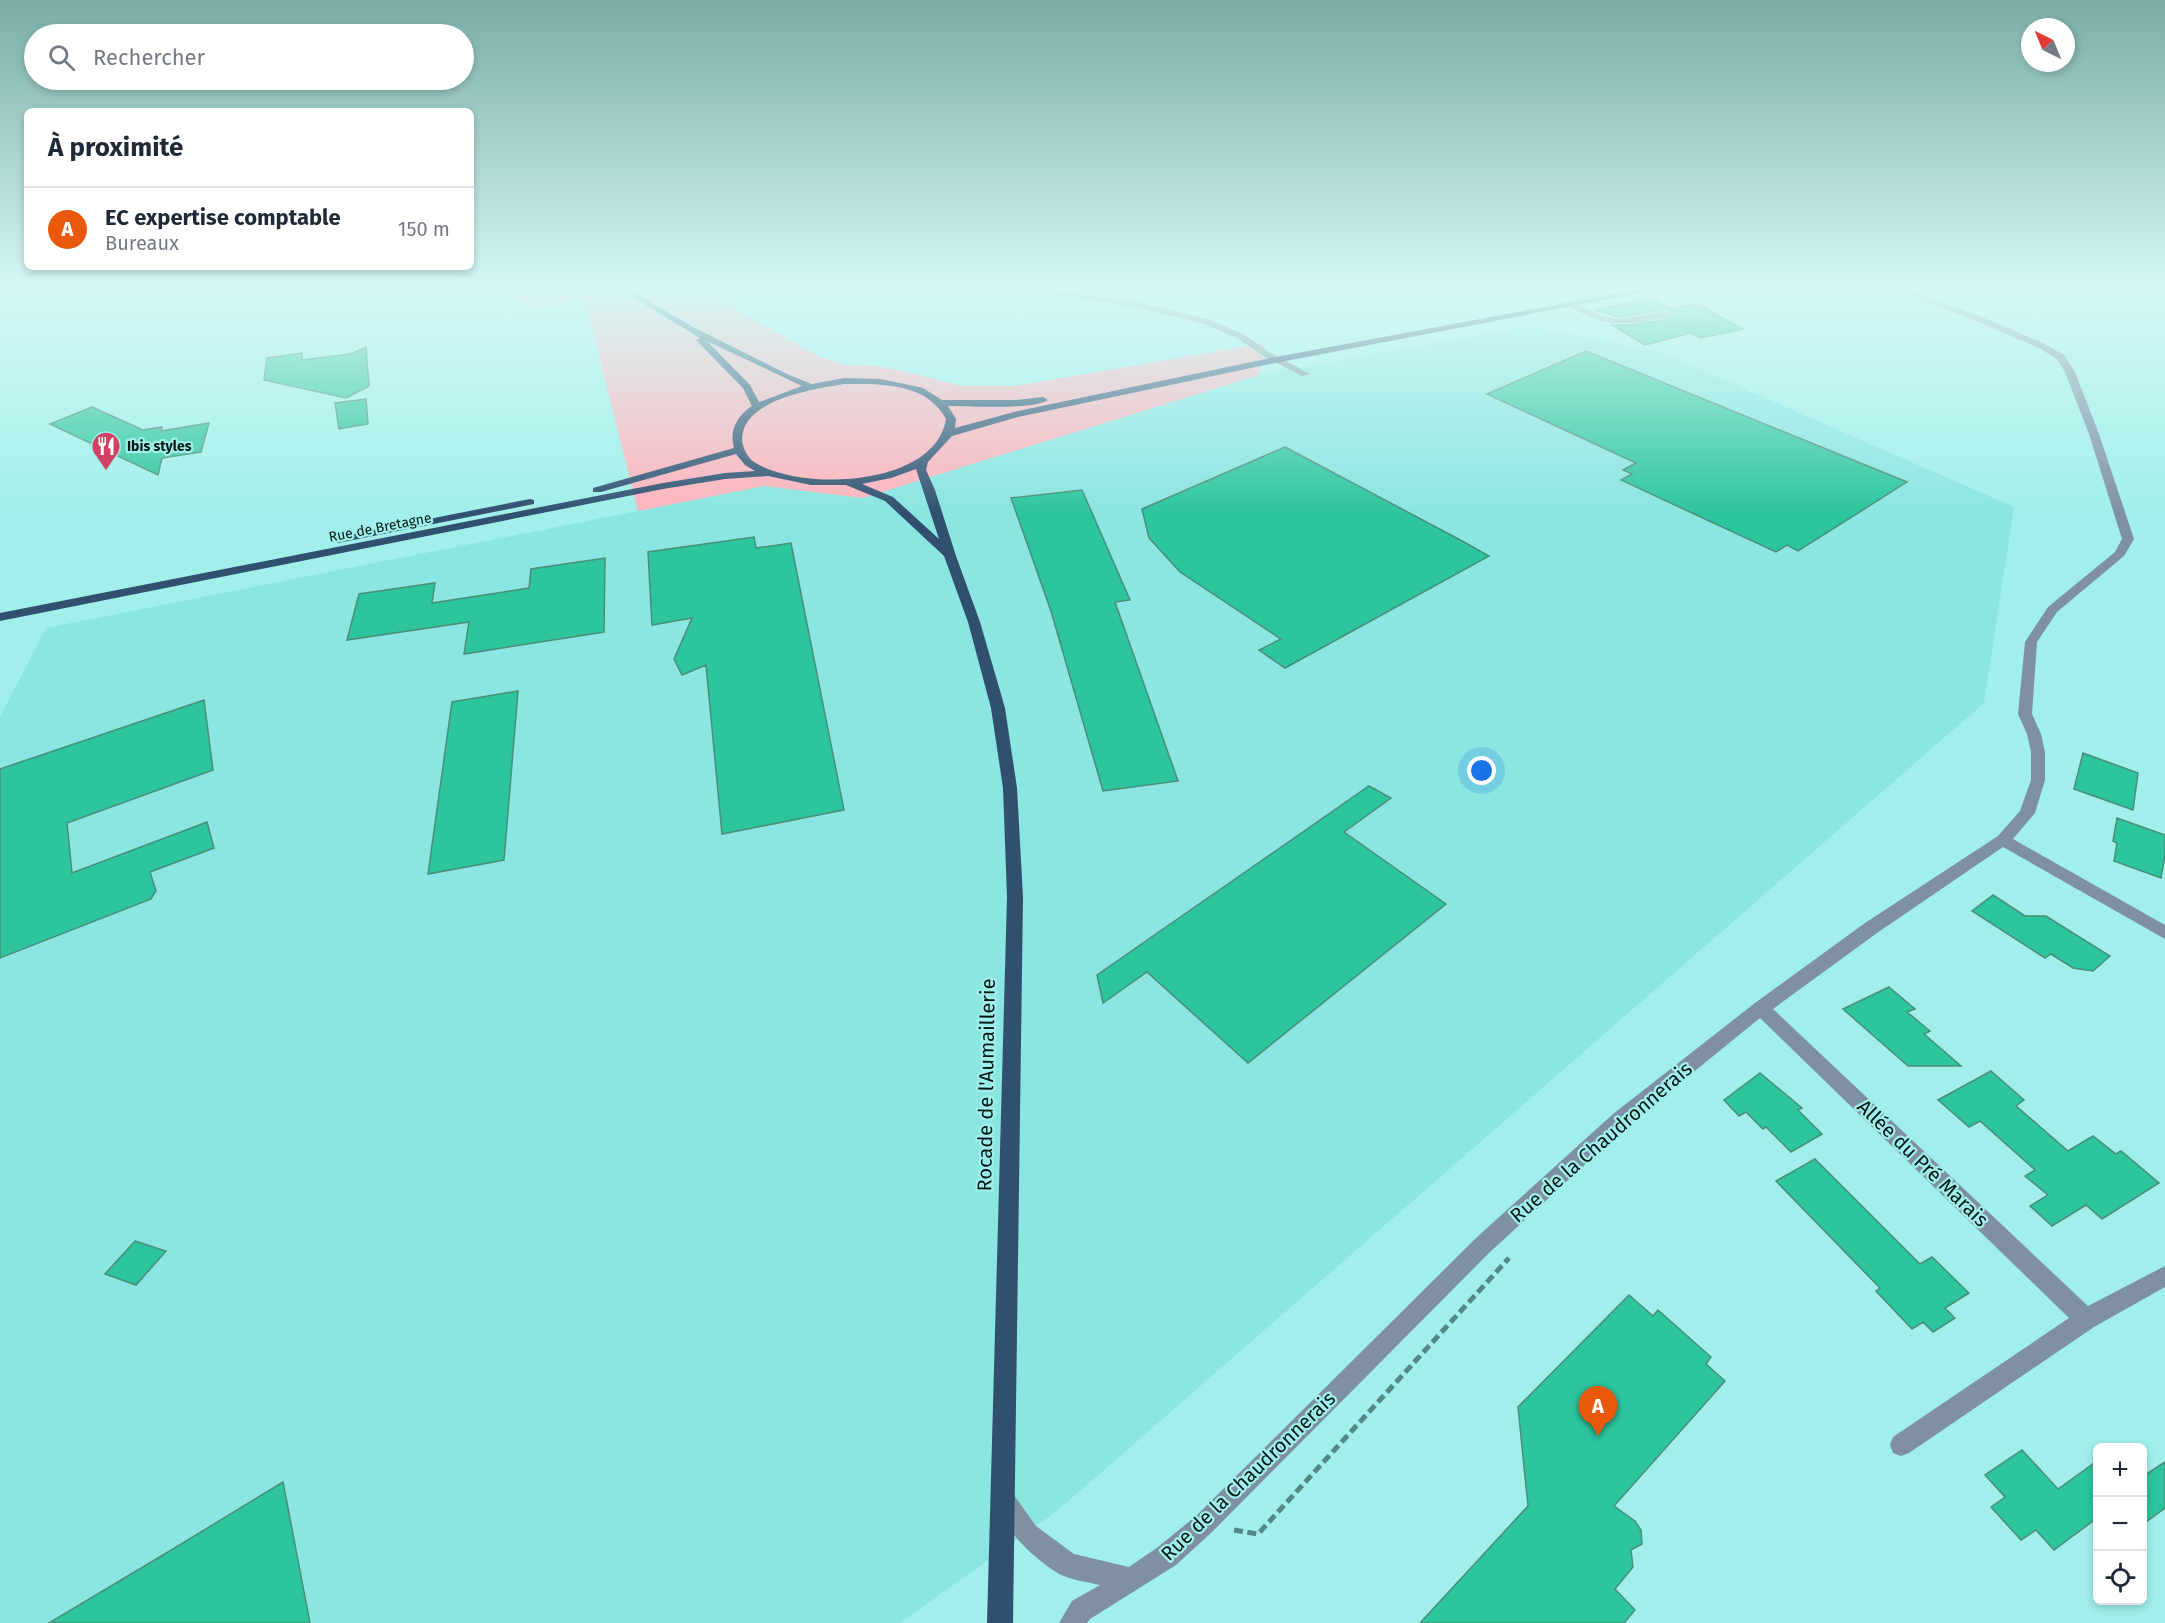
<!DOCTYPE html>
<html lang="fr">
<meta charset="utf-8">
<style>
:root{--surface:#fff;--page:#f2f2f3;--text:#1f2937;--muted:#747a83;--line:#e0e1e3;--accent:#ea580c}
body{margin:0;font-family:"Fira Sans",sans-serif;background:var(--page);color:var(--text)}
.controls{position:absolute;right:18px;bottom:18px;display:grid;overflow:hidden;border-radius:9px;box-shadow:0 3px 9px #0003}
.controls button{width:54px;height:54px;display:grid;place-items:center;padding:0;border:0;border-bottom:2px solid var(--line);background:var(--surface);color:var(--text);font:30px sans-serif}
.compass{position:absolute;left:2021px;top:18px;width:54px;height:54px;border-radius:50%;background:var(--surface);box-shadow:0 3px 9px #0003;rotate:317deg}
.you{position:absolute;left:1482px;top:771px;width:21px;height:21px;margin:-15px;border:4px solid #fff;border-radius:50%;background:#1a73e8;box-shadow:0 0 0 9px #1a73e833}
.badge{display:grid;place-items:center;width:39px;height:39px;border-radius:50%;background:var(--accent);color:#fff;font-size:20px;font-weight:700}
.pin{position:absolute;translate:-50% -50px;filter:drop-shadow(0 2px 3px #0008)}
.pin::after{content:'';position:absolute;top:32px;width:21px;height:18px;background:inherit;clip-path:polygon(0 0,100% 0,50% 100%)}
.list{margin:0;padding:0;list-style:none}
h2{display:flex;justify-content:space-between;align-items:center;height:78px;margin:0;padding:0 24px;font-size:26px}
h2 small{font-size:20px;font-weight:400;color:var(--muted)}
.list li{display:grid;grid-template-columns:39px 1fr auto;gap:18px;align-items:center;box-sizing:border-box;height:84px;padding:0 24px;border-top:2px solid var(--line)}
.list b{display:block;font-size:22px;white-space:nowrap}
.list p{margin:0;font-size:20px;white-space:nowrap;color:var(--muted)}
.list em{font-size:20px;font-style:normal;color:var(--muted)}
.icon{flex:none;width:33px;height:33px;fill:none;stroke:currentColor;stroke-width:2;stroke-linecap:round;stroke-linejoin:round}
.map{position:relative;flex:none;width:2165px;height:1623px;overflow:hidden}
.search{position:absolute;background:var(--surface);box-shadow:0 3px 9px #0003;left:24px;top:24px;width:450px;height:66px;display:flex;align-items:center;gap:15px;box-sizing:border-box;padding:0 21px;border-radius:33px;color:var(--muted);font-size:22px}
.panel{position:absolute;background:var(--surface);box-shadow:0 3px 9px #0003;left:24px;top:108px;width:450px;height:162px;border-radius:9px}
.map>svg:first-child{display:block}
</style>
<div class="map">
<svg width="2165" height="1623" viewBox="0 0 2165 1623">
<rect width="100%" height="100%" fill="#a1efea"/>
<!-- built -->
<path fill="#8be5e0" d="M1528,326L1658,351L2014,507L1984,703L1057,1511L900,1623H0V717L46,628L764,486L863,498L1258,375Z"/>
<!-- green -->
<path fill="#ffb3bc" d="M550,287H698L820,357L845,365L875,366L908,372L961,386H1016L1265,343L1259,375L863,498L764,486L638,511L585,300L535,307L510,298Z"/>
<!-- building -->
<path fill="#2cc59e" stroke="#4a8e78" stroke-width="1.5" d="M1653,299L1671,309L1693,304L1702,307L1743,329L1701,338L1691,333L1645,345L1612,325H1628L1660,321L1674,316V312L1669,309L1619,317L1594,310Z
M366,347L369,386L346,398L264,380L267,358L302,353V360L350,354Z
M1586,351L1723,407L1907,482L1798,551L1787,545L1776,552L1621,480L1632,474L1623,470L1636,463L1487,394Z
M366,399L368,424L339,429L335,403Z
M92,407L143,430L162,427L161,431L209,423L201,452L162,458L158,475L50,424Z
M1285,447L1464,542L1489,556L1285,668L1259,650L1281,639L1180,572L1149,538L1142,509Z
M1082,490L1130,600L1115,602L1178,781L1103,791L1051,611L1011,498Z
M754,537L756,548L791,543L844,810L722,834L706,665L682,675L674,659L692,618L652,625L648,552Z
M605,558L604,632L464,654L469,622L347,640L359,594L435,583L432,603L529,588L531,569Z
M518,691L504,860L428,874L452,702Z
M204,700L213,770L67,823L72,873L207,822L214,848L150,872L156,891L151,899L0,958V769Z
M2083,753L2138,773L2133,810L2074,789Z
M1369,786L1391,798L1344,832L1446,904L1248,1063L1147,972L1103,1003L1097,975Z
M2117,818L2165,835V855L2161,878L2114,861L2117,843L2113,841Z
M1993,895L2025,916H2046L2110,956L2093,971L2073,968L2051,954L2045,958L1972,911Z
M1889,987L1915,1009L1907,1012L1930,1031L1924,1034L1961,1066H1908L1843,1009Z
M1991,1071L2024,1100L2016,1106L2068,1151L2093,1136L2116,1154L2121,1151L2159,1183L2102,1219L2086,1205L2052,1226L2030,1206L2048,1195L2025,1176L2035,1170L1980,1121L1969,1127L1938,1100Z
M1760,1073L1802,1108L1798,1110L1822,1134L1791,1152L1766,1127L1763,1129L1746,1112L1739,1116L1724,1100Z
M1815,1159L1920,1264L1932,1257L1969,1293L1945,1308L1955,1318L1933,1332L1923,1322L1912,1329L1876,1291L1880,1288L1776,1181Z
M135,1241L166,1251L136,1285L105,1274Z
M1629,1295L1653,1316L1658,1310L1711,1357L1706,1364L1725,1381L1614,1506L1635,1521L1641,1530L1642,1544L1631,1550L1633,1567L1615,1589L1635,1610L1624,1623H1420L1528,1506L1518,1407Z
M2022,1450L2058,1489L2097,1461V1518L2054,1550L2036,1530L2021,1540L1991,1507L2005,1497L1985,1475Z
M2165,1462V1508L2142,1525V1477Z
M283,1482L310,1623H49L168,1552Z"/>
<g fill="none" stroke-linecap="round" stroke-linejoin="round">
<!-- path -->
<path stroke="#548885" stroke-width="5" stroke-dasharray="9 4.5" stroke-linecap="butt" d="M1234,1530L1258,1534L1509,1258"/>
<!-- minor -->
<path fill="#7f90a3" fill-rule="evenodd" d="M992,287H1020L1130,300L1210,320L1243,334L1271,353L1310,374L1302,376L1265,357L1237,338L1204,324L1130,306Z
M1888,287H1901L1992,321L2045,344L2064,355L2075,372L2099,434L2134,539L2124,556L2057,612L2037,642L2032,714L2041,734L2045,752V780L2035,813L2013,839L2165,925V939L2003,847L1877,933L1773,1009L2088,1306L2165,1266V1287L2094,1327L1909,1453L1901,1456L1893,1453L1890,1445L1893,1437L2069,1318L1760,1018L1627,1126L1490,1252L1212,1532L1176,1565L1090,1619L1087,1623H1059L1072,1601L1100,1585C1087,1582 1071,1580 1059,1574C1031,1557 1004,1529 991,1499L995,1491L1003,1487L1011,1491L1036,1526L1074,1554L1129,1567L1158,1547L1196,1516L1476,1238L1613,1114L1755,1003L1865,923L1998,836L2020,811L2031,780V752L2027,734L2018,714L2025,642L2048,607L2115,552L2122,539L2089,434L2065,372L2057,359L2039,348L1986,325Z
M1571,301L1601,316L1619,319L1669,311L1673,314C1667,318 1658,319 1651,320C1616,327 1599,323 1568,306L1567,304Z"/>
<!-- major -->
<path fill="#315070" fill-rule="evenodd" d="M616,287H626L693,327L789,375L812,384L844,378L881,379L923,388L942,400H1016L1043,397L1048,400C1034,410 969,406 948,406L956,419L955,428L1018,411L1270,358L1652,287H1672L1270,364L1018,417L952,436L928,462L926,470L935,490L956,556L980,622L1005,708L1017,788L1023,897L1013,1623H987L1007,897L1003,788L991,708L968,622L944,556L885,501L846,485H811L768,476L725,479L663,489L0,621V613L663,483L725,473L755,471L745,465L736,454L601,492H593V488L734,448C729,430 737,416 752,406L743,388L698,342L696,340L700,338ZM707,341L802,386L759,402L750,385ZM844,384C881,384 926,382 946,419C935,487 801,492 754,462C747,457 742,447 742,438C744,399 814,389 844,384ZM916,469L939,539L893,497L862,484L891,478Z
M530,499L534,500V504L338,543L332,540L338,537Z"/>
</g>
<!-- sky -->
<linearGradient id="sky" x2="0" y2="1"><stop stop-color="#7aada6"/><stop offset="0.56" stop-color="#d5f8f6"/><stop offset="1" stop-color="#d5f8f6" stop-opacity="0"/></linearGradient>
<rect width="2165" height="514" fill="url(#sky)"/>
<!-- icons -->
<defs>
<g id="restaurant-pin" transform="scale(1.5)"><path d="M0 17L-7.5 6A9.5 9.5 0 1 1 7.5 6Z" fill="#d14163" stroke="#a1efea"/><path d="M-5-6h1v4h1v-4h1v4h1v-4h1v5L-1.5 .5V6h-2V.5L-5-1ZM5-6V6H3V1.5H1.5Q1.5-4 5-6Z" fill="#fff"/></g>
</defs>
<g fill-rule="evenodd">
<use href="#restaurant-pin" x="106" y="446"/>
</g>
<g text-anchor="middle" stroke-width="4.5" stroke-linejoin="round" paint-order="stroke">
<!-- far-poi labels -->
<g font-size="14" font-weight="bold" fill="#011817" stroke="#a1efea" text-anchor="start">
<text x="127" y="451">Ibis styles</text>
</g>
<!-- far-street labels -->
<g font-size="14" fill="#011817" stroke="#a1efea">
<text transform="translate(380 527) rotate(-11)" y="5">Rue de Bretagne</text>
</g>
<!-- near-street labels -->
<g font-size="20" fill="#011817" stroke="#a1efea">
<text transform="translate(986 1085) rotate(-89)" y="7">Rocade de l'Aumaillerie</text>
<text transform="translate(1601 1142) rotate(-41)" y="7">Rue de la Chaudronnerais</text>
<text transform="translate(1923 1163) rotate(44)" y="7">Allée du Pré Marais</text>
<text transform="translate(1248 1476) rotate(-44)" y="7">Rue de la Chaudronnerais</text>
</g>
</g>
</svg>
<div class="controls">
<button>+</button>
<button>−</button>
<button><svg class="icon" aria-label="locate" viewBox="0 0 24 24"><circle cx="12" cy="12" r="6"/><path d="M12 2v4M12 18v4M2 12h4M18 12h4"/></svg></button>
</div>
<svg class="compass" viewBox="-18 -18 36 36"><path d="M0-13l5 13h-10z" fill="#e53935"/><path d="M0 13l5-13h-10z" fill="#747a83"/></svg>
<div class="you"></div>
<div class="pin badge" style="left:1598px;top:1436px">A</div>
<div class="search"><svg class="icon" aria-label="search" viewBox="0 0 24 24"><circle cx="10" cy="10" r="6"/><path d="M15 15l6 6"/></svg>Rechercher</div>
<section class="panel">
<h2>À proximité<small></small></h2>
<ul class="list">
<li><span class="badge">A</span><div><b>EC expertise comptable</b><p>Bureaux</p></div><em>150 m</em></li>
</ul>
</section>
</div>
